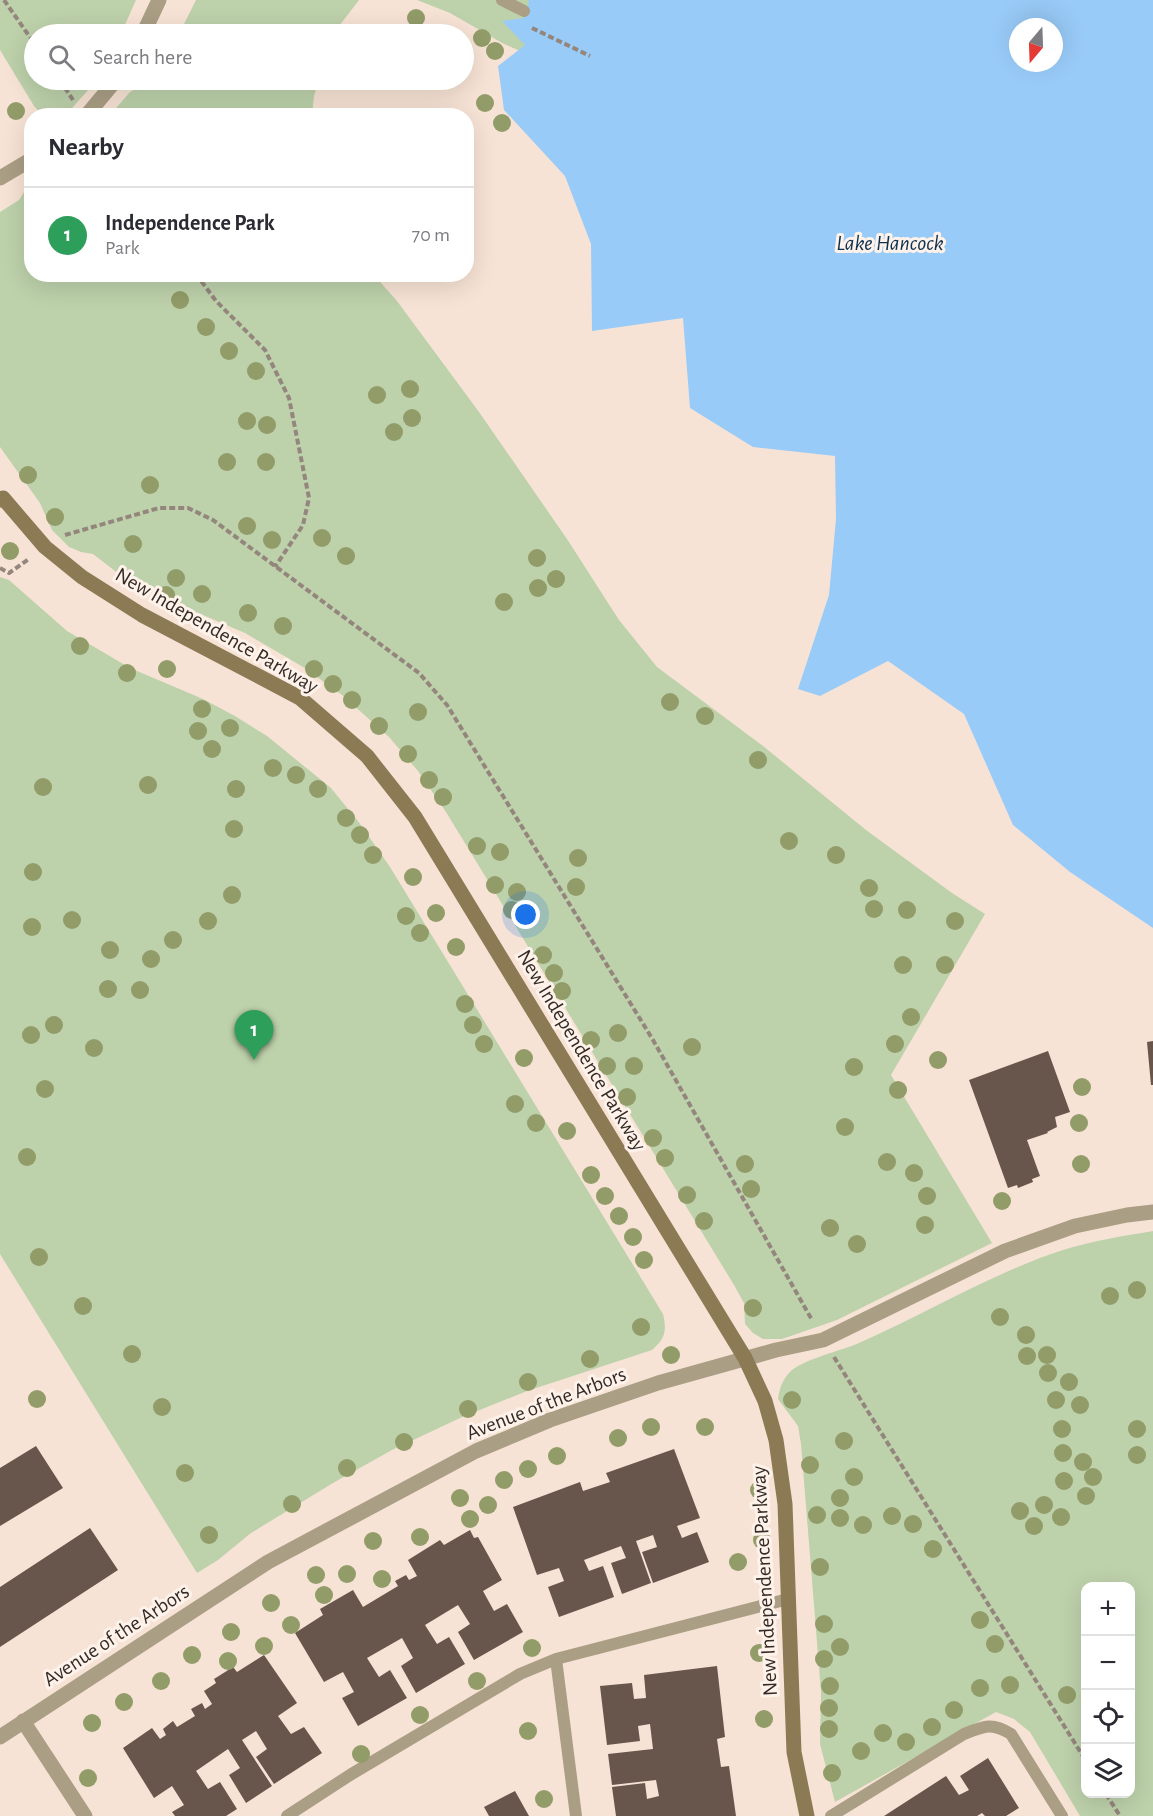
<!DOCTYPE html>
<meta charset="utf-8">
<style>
:root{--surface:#fff;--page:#f7f7f7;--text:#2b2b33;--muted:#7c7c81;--line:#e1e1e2;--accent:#7c3aed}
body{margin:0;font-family:"Alegreya Sans",sans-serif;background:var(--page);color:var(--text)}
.controls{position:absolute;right:18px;bottom:18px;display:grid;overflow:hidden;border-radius:12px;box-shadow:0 6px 24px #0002}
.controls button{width:54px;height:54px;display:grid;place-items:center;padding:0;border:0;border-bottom:2px solid var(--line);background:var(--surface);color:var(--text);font:30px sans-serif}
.compass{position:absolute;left:1009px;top:18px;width:54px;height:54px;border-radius:50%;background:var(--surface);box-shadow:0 6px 24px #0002;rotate:199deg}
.you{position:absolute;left:526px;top:915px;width:21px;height:21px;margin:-15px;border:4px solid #fff;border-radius:50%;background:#1a73e8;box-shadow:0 0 0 9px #1a73e833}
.badge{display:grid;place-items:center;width:39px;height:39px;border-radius:50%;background:var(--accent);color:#fff;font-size:20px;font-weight:700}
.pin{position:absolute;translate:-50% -50px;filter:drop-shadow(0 2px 3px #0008)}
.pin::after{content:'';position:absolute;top:32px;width:21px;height:18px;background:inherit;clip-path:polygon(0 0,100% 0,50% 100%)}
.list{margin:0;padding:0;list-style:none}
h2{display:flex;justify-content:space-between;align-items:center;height:78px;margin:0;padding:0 24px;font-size:26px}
h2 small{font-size:20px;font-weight:400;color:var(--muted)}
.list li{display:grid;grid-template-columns:39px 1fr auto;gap:18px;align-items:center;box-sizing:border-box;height:96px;padding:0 24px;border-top:2px solid var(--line)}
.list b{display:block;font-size:22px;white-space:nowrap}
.list p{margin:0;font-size:20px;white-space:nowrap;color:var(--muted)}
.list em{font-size:20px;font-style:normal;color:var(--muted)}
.icon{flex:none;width:33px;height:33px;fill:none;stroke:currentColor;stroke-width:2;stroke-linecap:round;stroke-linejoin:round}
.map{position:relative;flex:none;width:1153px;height:1816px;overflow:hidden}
.search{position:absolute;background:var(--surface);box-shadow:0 6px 24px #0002;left:24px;top:24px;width:450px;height:66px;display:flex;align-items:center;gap:15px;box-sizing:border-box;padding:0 21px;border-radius:33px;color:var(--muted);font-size:22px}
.panel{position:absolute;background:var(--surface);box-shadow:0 6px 24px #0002;left:24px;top:108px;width:450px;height:174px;border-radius:24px}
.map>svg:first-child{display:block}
</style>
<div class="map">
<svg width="1153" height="1816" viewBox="0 0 1153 1816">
<rect width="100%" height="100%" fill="#f7e3d5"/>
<!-- green -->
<path fill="#bdd1ab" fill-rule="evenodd" d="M0,0H136L121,34H34V80H97L65,116L42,115L34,106L0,50Z
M196,0H359L333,34H179Z
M417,0H572L539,59L504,44L450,13Z
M151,80H319L314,96L312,115H110L130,92Z
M31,181L32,274L374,275L397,301L479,412L567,539L619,620L657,667L763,746L866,830L952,893L985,914L891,1075L992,1243L837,1320L782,1339H763L753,1333L745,1324L744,1303L734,1285L446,812L418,771L389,737L342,695L303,667L245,633L149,592L124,578L93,554L81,552L69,547L52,530L40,503L0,447V212L19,200Z
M0,577L9,580L67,631L130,668L203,699L235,716L267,736L331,788L361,825L390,867L663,1314C667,1331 665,1339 652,1350L527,1391L460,1418L392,1450L333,1483L251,1533L218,1560L197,1573L0,1254Z
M1153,1231V1816H1080L1030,1732L1014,1719L996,1712L835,1802L820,1744L821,1692L801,1444L798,1426L778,1399C780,1387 782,1380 791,1371C804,1359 841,1351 859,1343C927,1313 992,1273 1063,1250C1092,1241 1123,1236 1153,1231ZM1086,1586H1130V1794H1086Z"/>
<!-- water -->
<path fill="#99cbf8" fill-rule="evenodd" d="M528,0H1153V928L1070,872L1013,825L964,714L888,661L820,696L798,689L829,595L836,519L835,456L753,447L690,408L683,318L592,331L591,244L565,176L504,110L498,66L525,45L502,21L524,18V11L529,3ZM1018,27H1054V63H1018Z"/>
<!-- building -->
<path fill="#68554c" d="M1153,1041V1085H1151L1147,1042Z
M1048,1051L1070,1112L1055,1117L1057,1127L1047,1132L1048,1133L1027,1140L1040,1176L1032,1179L1033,1182L1018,1188L1017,1185L1008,1188L969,1080Z
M36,1446L63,1488L0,1526V1468Z
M674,1449L700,1518L677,1526L682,1538L697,1532L709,1562L653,1583L642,1552L657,1547L653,1535L636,1541L651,1583L622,1594L611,1563L626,1558L621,1546L584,1560L589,1571L603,1566L614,1597L559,1617L548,1587L564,1581L559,1568L537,1575L513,1507L580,1482L583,1491L610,1482L606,1473Z
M90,1528L118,1570L0,1647V1587Z
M470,1530L474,1538L478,1537L502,1580L483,1591L494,1611L507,1604L523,1632L474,1660L458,1632L470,1624L458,1605L425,1625L437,1644L449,1637L465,1664L416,1693L401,1666L413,1658L402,1638L367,1658L379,1677L390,1670L407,1698L358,1726L342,1698L354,1692L343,1672L324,1682L295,1633L323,1615L320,1609L353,1590L363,1607L398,1586L395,1581L406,1575L409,1580L417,1576L408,1560L440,1540L444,1545Z
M264,1655L297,1703L278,1716L291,1734L304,1727L322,1753L274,1784L256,1757L267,1749L256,1731L242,1740L272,1786L246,1803L229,1775L240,1768L228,1749L196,1771L208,1789L220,1782L237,1809L226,1816H175L172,1812L184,1805L172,1786L154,1798L123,1748L152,1728L160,1739L166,1735L163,1729L173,1721L177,1727L195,1716L191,1709L202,1703L205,1709L212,1704L204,1691L216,1683L214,1679L233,1667L237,1672Z
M717,1666L725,1737L717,1739L721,1767L729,1766L736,1816H616L612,1787L645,1783L647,1799L659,1796L656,1780L612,1785L608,1754L653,1749L650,1724L638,1726L640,1741L607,1745L600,1686L632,1683L634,1699L646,1698L644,1675Z
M988,1758L1019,1808L1006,1816H985L982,1813L977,1816H884L946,1776L959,1795L969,1790L960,1776Z
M515,1791L529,1816H489L484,1807Z"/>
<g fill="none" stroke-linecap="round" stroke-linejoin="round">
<!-- path -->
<path stroke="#94867d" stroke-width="4" stroke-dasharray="6 3" stroke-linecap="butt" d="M4,0L34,43
M532,28L590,56
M60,80L73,100
M196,274L216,301L265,350L289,398L309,498L303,525L275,567
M65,535L159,508H188L213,520L419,673L447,705L653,1040L812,1320
M0,568L9,573L29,559
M834,1357L1086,1761
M1106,1794L1120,1816"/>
<!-- lane -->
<path stroke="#aa9e85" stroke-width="12" d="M502,0L524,11
M556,1659L576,1816
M287,1816L350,1775L520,1674L556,1659L788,1599
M831,1816L964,1734C984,1726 992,1722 1011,1734L1062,1816"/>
<!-- street -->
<path stroke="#aa9e85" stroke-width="15" d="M143,34L159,0
M86,116L116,80
M0,178L32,159
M23,1721L85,1816
M0,1737L268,1562L476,1451L550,1420L658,1383L776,1350L823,1340L1005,1251L1075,1226L1127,1215L1153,1212"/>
<!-- secondary -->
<path stroke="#8c7a55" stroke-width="15" d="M0,500L3,498L45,547L82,577L142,615L300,698L367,756L415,817L745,1358L765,1401L776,1440L785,1504L794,1752L807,1816"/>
</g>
<!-- trees -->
<g fill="#929c69">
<circle cx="416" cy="18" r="9"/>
<circle cx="482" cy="38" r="9"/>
<circle cx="495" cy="51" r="9"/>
<circle cx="485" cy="103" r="9"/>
<circle cx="16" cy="111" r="9"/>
<circle cx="502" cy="123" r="9"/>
<circle cx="180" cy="300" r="9"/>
<circle cx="206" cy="327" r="9"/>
<circle cx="229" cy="351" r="9"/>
<circle cx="256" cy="371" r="9"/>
<circle cx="410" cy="389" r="9"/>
<circle cx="377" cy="395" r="9"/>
<circle cx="412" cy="418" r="9"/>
<circle cx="247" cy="421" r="9"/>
<circle cx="267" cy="425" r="9"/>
<circle cx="394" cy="432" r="9"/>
<circle cx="227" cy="462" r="9"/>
<circle cx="266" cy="462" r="9"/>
<circle cx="28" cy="475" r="9"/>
<circle cx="150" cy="485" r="9"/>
<circle cx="55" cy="517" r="9"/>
<circle cx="247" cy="526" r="9"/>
<circle cx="322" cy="538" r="9"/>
<circle cx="272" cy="540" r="9"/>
<circle cx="133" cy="544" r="9"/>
<circle cx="10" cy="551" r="9"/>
<circle cx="346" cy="556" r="9"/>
<circle cx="537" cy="558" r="9"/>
<circle cx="176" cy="578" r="9"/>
<circle cx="556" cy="579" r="9"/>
<circle cx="538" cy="588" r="9"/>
<circle cx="202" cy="594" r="9"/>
<circle cx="166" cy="595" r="9"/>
<circle cx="504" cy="602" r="9"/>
<circle cx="248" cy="613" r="9"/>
<circle cx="283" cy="626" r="9"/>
<circle cx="80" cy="646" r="9"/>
<circle cx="167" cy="669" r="9"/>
<circle cx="314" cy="669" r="9"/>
<circle cx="127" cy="673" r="9"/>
<circle cx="333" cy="684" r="9"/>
<circle cx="352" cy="700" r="9"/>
<circle cx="670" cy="702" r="9"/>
<circle cx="202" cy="709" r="9"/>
<circle cx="418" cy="712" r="9"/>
<circle cx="705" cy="716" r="9"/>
<circle cx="379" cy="726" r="9"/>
<circle cx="230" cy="728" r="9"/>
<circle cx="198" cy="731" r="9"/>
<circle cx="212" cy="749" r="9"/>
<circle cx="408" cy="754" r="9"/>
<circle cx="758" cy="760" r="9"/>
<circle cx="273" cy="768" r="9"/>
<circle cx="296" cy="775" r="9"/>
<circle cx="429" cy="780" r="9"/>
<circle cx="148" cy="785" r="9"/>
<circle cx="43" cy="787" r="9"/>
<circle cx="236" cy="789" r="9"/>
<circle cx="318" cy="789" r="9"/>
<circle cx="443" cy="797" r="9"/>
<circle cx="346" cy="818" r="9"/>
<circle cx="234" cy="829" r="9"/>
<circle cx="360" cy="835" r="9"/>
<circle cx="789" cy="841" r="9"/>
<circle cx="477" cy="846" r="9"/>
<circle cx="500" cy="852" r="9"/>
<circle cx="373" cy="855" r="9"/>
<circle cx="836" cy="855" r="9"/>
<circle cx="578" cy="858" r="9"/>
<circle cx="33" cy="872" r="9"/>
<circle cx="413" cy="877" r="9"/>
<circle cx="495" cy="885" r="9"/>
<circle cx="576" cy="887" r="9"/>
<circle cx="869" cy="888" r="9"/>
<circle cx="517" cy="892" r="9"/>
<circle cx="232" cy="895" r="9"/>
<circle cx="874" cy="909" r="9"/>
<circle cx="512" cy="910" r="9"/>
<circle cx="907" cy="910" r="9"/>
<circle cx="436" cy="913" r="9"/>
<circle cx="406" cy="916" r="9"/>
<circle cx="72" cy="920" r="9"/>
<circle cx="208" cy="921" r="9"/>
<circle cx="955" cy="921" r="9"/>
<circle cx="32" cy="927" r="9"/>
<circle cx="420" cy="933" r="9"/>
<circle cx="173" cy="940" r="9"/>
<circle cx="456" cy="947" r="9"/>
<circle cx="110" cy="950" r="9"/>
<circle cx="543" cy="955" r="9"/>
<circle cx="151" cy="959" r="9"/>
<circle cx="903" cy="965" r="9"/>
<circle cx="945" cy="965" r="9"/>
<circle cx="554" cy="973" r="9"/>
<circle cx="108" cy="989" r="9"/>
<circle cx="140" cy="990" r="9"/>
<circle cx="562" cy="991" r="9"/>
<circle cx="465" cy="1004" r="9"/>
<circle cx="911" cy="1017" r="9"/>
<circle cx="54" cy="1025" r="9"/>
<circle cx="473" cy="1025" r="9"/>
<circle cx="618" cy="1033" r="9"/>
<circle cx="31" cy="1035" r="9"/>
<circle cx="591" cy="1040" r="9"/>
<circle cx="484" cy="1044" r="9"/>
<circle cx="895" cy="1044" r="9"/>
<circle cx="692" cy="1047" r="9"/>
<circle cx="94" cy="1048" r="9"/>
<circle cx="524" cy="1058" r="9"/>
<circle cx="938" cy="1060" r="9"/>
<circle cx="607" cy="1066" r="9"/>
<circle cx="634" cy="1066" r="9"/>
<circle cx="854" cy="1067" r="9"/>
<circle cx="1082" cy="1087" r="9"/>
<circle cx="45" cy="1089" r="9"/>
<circle cx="898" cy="1090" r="9"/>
<circle cx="627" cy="1097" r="9"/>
<circle cx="515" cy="1104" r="9"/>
<circle cx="536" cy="1123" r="9"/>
<circle cx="1079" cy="1123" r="9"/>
<circle cx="845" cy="1127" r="9"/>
<circle cx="567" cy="1131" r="9"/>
<circle cx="653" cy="1138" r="9"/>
<circle cx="27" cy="1157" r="9"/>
<circle cx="665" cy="1158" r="9"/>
<circle cx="887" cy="1162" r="9"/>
<circle cx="745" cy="1164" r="9"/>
<circle cx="1081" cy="1164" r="9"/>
<circle cx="914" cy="1173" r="9"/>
<circle cx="591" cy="1175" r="9"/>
<circle cx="751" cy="1189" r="9"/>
<circle cx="687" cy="1195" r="9"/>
<circle cx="605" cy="1196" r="9"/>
<circle cx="927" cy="1196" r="9"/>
<circle cx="1002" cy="1201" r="9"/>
<circle cx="619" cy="1216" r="9"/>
<circle cx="704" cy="1221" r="9"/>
<circle cx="925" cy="1225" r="9"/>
<circle cx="830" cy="1228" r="9"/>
<circle cx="633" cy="1237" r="9"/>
<circle cx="857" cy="1244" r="9"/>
<circle cx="39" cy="1257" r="9"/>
<circle cx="644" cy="1260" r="9"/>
<circle cx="1137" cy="1290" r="9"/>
<circle cx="1110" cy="1296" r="9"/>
<circle cx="83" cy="1306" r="9"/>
<circle cx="753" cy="1308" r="9"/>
<circle cx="1000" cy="1317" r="9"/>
<circle cx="641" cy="1327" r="9"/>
<circle cx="1026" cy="1335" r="9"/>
<circle cx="132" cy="1354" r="9"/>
<circle cx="671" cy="1355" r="9"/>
<circle cx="1047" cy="1355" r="9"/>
<circle cx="1027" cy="1356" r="9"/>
<circle cx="590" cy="1359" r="9"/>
<circle cx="1048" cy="1373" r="9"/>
<circle cx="528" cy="1382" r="9"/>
<circle cx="1069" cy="1382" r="9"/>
<circle cx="37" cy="1399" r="9"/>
<circle cx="792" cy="1400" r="9"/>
<circle cx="1056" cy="1400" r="9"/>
<circle cx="1080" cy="1405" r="9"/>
<circle cx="162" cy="1407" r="9"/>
<circle cx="468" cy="1409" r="9"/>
<circle cx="651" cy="1427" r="9"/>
<circle cx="705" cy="1427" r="9"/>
<circle cx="1062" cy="1429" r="9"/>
<circle cx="1137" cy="1429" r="9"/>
<circle cx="618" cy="1438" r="9"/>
<circle cx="844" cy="1441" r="9"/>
<circle cx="404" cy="1442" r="9"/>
<circle cx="1063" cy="1453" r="9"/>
<circle cx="1137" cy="1455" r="9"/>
<circle cx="557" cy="1456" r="9"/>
<circle cx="1083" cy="1462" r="9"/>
<circle cx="810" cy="1465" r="9"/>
<circle cx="347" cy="1468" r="9"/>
<circle cx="528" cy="1469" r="9"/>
<circle cx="185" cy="1473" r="9"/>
<circle cx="854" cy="1477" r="9"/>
<circle cx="1093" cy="1477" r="9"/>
<circle cx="504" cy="1480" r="9"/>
<circle cx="1064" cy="1481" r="9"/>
<circle cx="759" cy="1490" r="9"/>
<circle cx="1086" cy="1496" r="9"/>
<circle cx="460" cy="1498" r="9"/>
<circle cx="840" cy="1498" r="9"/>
<circle cx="292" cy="1504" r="9"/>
<circle cx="488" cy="1505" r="9"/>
<circle cx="1044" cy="1505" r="9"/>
<circle cx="1020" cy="1511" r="9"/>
<circle cx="817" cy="1515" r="9"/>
<circle cx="892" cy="1516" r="9"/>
<circle cx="1061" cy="1517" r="9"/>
<circle cx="840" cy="1518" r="9"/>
<circle cx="470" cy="1519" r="9"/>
<circle cx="913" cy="1524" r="9"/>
<circle cx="863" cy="1525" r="9"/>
<circle cx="1034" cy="1526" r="9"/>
<circle cx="209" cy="1535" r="9"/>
<circle cx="420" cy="1537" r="9"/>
<circle cx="762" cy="1540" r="9"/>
<circle cx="373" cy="1541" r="9"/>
<circle cx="933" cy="1549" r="9"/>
<circle cx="738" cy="1562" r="9"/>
<circle cx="820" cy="1567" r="9"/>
<circle cx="347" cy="1574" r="9"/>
<circle cx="316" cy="1575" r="9"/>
<circle cx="382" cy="1579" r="9"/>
<circle cx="324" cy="1595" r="9"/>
<circle cx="271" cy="1603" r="9"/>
<circle cx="980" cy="1620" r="9"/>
<circle cx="824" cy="1624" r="9"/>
<circle cx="291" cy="1625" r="9"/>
<circle cx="231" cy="1632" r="9"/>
<circle cx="995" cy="1644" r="9"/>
<circle cx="264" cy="1646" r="9"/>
<circle cx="840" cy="1647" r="9"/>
<circle cx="532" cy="1648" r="9"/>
<circle cx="759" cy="1653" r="9"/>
<circle cx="192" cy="1655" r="9"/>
<circle cx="824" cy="1659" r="9"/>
<circle cx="228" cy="1661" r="9"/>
<circle cx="161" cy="1681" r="9"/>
<circle cx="477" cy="1681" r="9"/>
<circle cx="1010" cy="1685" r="9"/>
<circle cx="830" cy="1686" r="9"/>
<circle cx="980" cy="1688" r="9"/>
<circle cx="1067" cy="1695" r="9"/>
<circle cx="124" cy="1702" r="9"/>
<circle cx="829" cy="1708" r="9"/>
<circle cx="954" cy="1710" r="9"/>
<circle cx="420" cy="1715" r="9"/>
<circle cx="764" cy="1719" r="9"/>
<circle cx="92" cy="1723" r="9"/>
<circle cx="932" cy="1727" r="9"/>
<circle cx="829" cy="1729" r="9"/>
<circle cx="528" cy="1731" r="9"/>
<circle cx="883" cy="1733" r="9"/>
<circle cx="906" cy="1742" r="9"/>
<circle cx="861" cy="1751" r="9"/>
<circle cx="361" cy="1754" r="9"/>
<circle cx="832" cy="1773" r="9"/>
<circle cx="88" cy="1778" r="9"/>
<circle cx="544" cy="1799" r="9"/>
</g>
<g text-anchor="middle" stroke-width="6" stroke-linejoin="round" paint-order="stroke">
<!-- street labels -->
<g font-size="21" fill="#332b26" stroke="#fff2ea">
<text transform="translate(217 630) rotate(30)" y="7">New Independence Parkway</text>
<text transform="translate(582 1050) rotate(59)" y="7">New Independence Parkway</text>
<text transform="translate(546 1403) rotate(-21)" y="7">Avenue of the Arbors</text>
<text transform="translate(764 1581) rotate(-93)" y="7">New Independence Parkway</text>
<text transform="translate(116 1635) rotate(-33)" y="7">Avenue of the Arbors</text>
</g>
<!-- water labels -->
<g font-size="22" font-style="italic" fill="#0c324f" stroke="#fff2ea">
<text x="890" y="250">Lake Hancock</text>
</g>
</g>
</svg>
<div class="controls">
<button>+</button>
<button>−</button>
<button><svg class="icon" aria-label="locate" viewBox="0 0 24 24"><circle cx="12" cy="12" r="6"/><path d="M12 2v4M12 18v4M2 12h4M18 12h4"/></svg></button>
<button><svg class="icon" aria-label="layers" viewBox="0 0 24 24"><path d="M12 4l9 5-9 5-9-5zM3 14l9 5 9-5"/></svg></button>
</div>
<svg class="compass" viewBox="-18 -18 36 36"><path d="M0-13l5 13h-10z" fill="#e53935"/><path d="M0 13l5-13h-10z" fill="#7c7c81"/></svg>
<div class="you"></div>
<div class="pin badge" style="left:254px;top:1060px;background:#2e9e5b">1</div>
<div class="search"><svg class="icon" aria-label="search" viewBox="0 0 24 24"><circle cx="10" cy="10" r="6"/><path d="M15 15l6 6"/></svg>Search here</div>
<section class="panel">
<h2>Nearby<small></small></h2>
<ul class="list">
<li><span class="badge" style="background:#2e9e5b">1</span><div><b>Independence Park</b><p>Park</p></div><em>70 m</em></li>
</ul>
</section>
</div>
